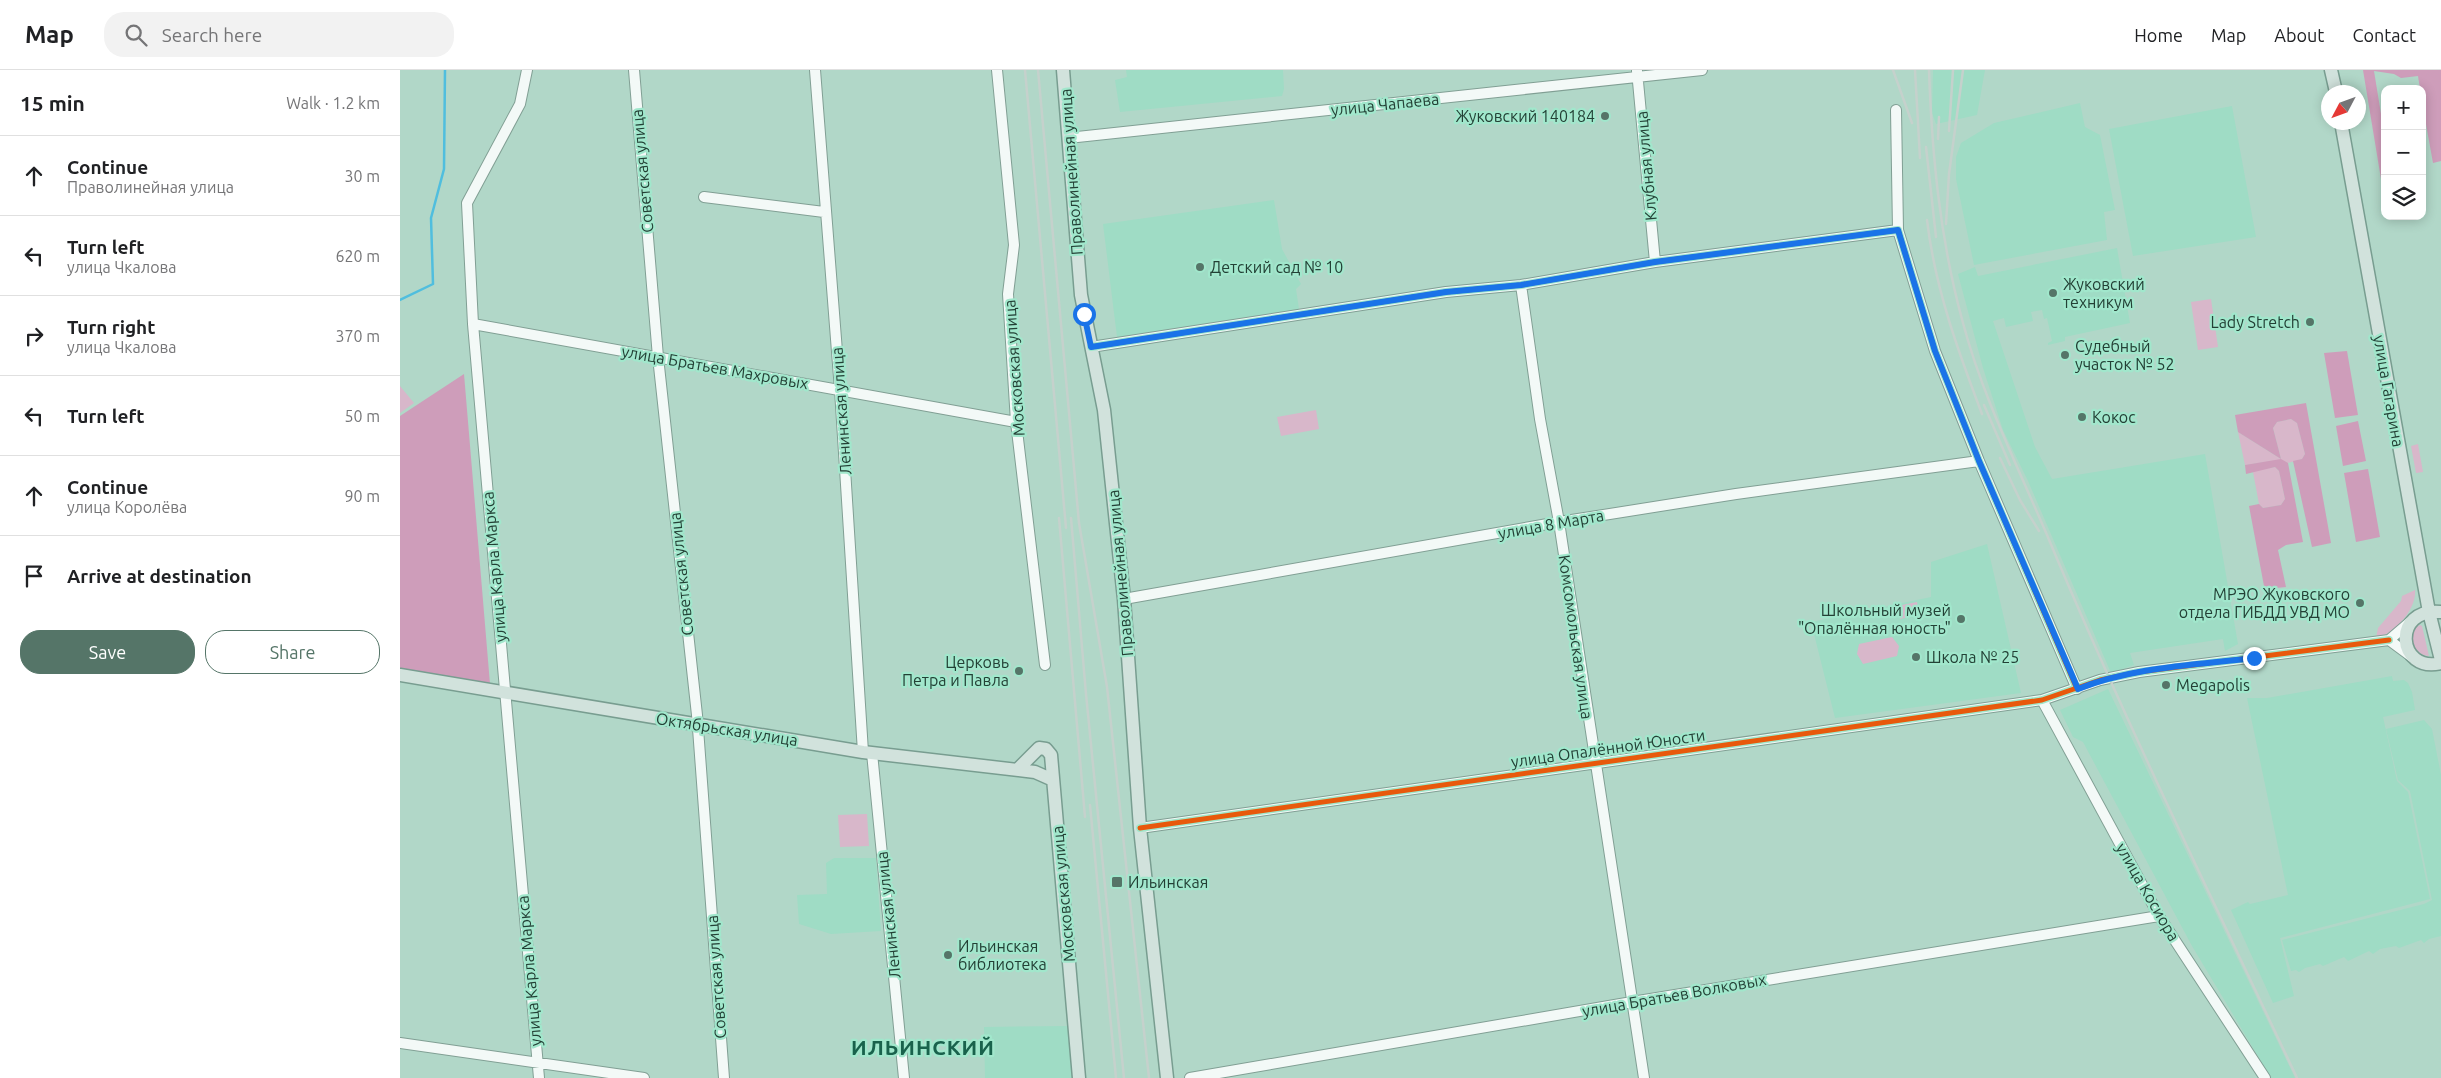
<!DOCTYPE html>
<meta charset="utf-8">
<style>
:root{--surface:#fff;--page:#f2f2f2;--text:#202124;--muted:#757577;--line:#e0e0e0;--accent:#557568}
body{margin:0;font-family:Ubuntu,sans-serif;background:var(--page);color:var(--text)}
.controls{position:absolute;right:15px;top:15px;display:grid;overflow:hidden;border-radius:10px;box-shadow:0 2px 12px #0003}
.controls button{width:45px;height:45px;display:grid;place-items:center;padding:0;border:0;border-bottom:1px solid var(--line);background:var(--surface);color:var(--text);font:25px sans-serif}
.compass{position:absolute;left:1921px;top:15px;width:45px;height:45px;border-radius:50%;background:var(--surface);box-shadow:0 2px 12px #0003;rotate:229deg}
.stop{position:absolute;width:15px;height:15px;margin:-11px;border:4px solid #1a73e8;border-radius:50%;background:#fff}
.stop.end{background:#1a73e8;border-color:#fff;box-shadow:0 1px 5px #0008}
.list{margin:0;padding:0;list-style:none}
h2{display:flex;justify-content:space-between;align-items:center;height:65px;margin:0;padding:0 20px;font-size:21px}
h2 small{font-size:16px;font-weight:400;color:var(--muted)}
.list li{display:grid;grid-template-columns:32px 1fr auto;gap:15px;align-items:center;box-sizing:border-box;height:80px;padding:0 20px;border-top:1px solid var(--line)}
.list b{display:block;font-size:19px;white-space:nowrap}
.list p{margin:0;font-size:16px;white-space:nowrap;color:var(--muted)}
.list em{font-size:16px;font-style:normal;color:var(--muted)}
.actions{display:flex;gap:10px;padding:15px 20px}
.actions a{flex:1;padding:11px 0;border:1px solid var(--accent);border-radius:20px;text-align:center;font-size:18px;color:var(--accent)}
.actions .main{background:var(--accent);color:#fff}
.icon{flex:none;width:28px;height:28px;fill:none;stroke:currentColor;stroke-width:2;stroke-linecap:round;stroke-linejoin:round}
.map{position:relative;flex:none;width:2041px;height:1008px;overflow:hidden}
header{display:flex;align-items:center;gap:30px;box-sizing:border-box;height:70px;padding:0 25px;background:var(--surface);border-bottom:1px solid var(--line)}
header strong{font-size:24px}
nav{display:flex;gap:28px;margin-inline-start:auto;font-size:18px}
.search{width:350px;height:45px;background:var(--page);display:flex;align-items:center;gap:12px;box-sizing:border-box;padding:0 18px;border-radius:20px;color:var(--muted);font-size:19px}
main{display:flex}
aside{flex:1;background:var(--surface)}
.map>svg:first-child{display:block}
</style>
<header>
<strong>Map</strong>
<div class="search"><svg class="icon" aria-label="search" viewBox="0 0 24 24"><circle cx="10" cy="10" r="6"/><path d="M15 15l6 6"/></svg>Search here</div>
<nav><a>Home</a><a>Map</a><a>About</a><a>Contact</a></nav>
</header>
<main>
<aside>
<h2>15 min<small>Walk · 1.2 km</small></h2>
<ul class="list">
<li><svg class="icon" aria-label="ahead" viewBox="0 0 24 24"><path d="M12 20V5M6 11l6-6 6 6"/></svg><div><b>Continue</b><p>Праволинейная улица</p></div><em>30 m</em></li>
<li><svg class="icon" aria-label="left" viewBox="0 0 24 24"><path d="M17 20v-9H6M10 6l-5 5 5 5"/></svg><div><b>Turn left</b><p>улица Чкалова</p></div><em>620 m</em></li>
<li><svg class="icon" aria-label="right" viewBox="0 0 24 24"><path d="M7 20v-9h11M14 6l5 5-5 5"/></svg><div><b>Turn right</b><p>улица Чкалова</p></div><em>370 m</em></li>
<li><svg class="icon" aria-label="left" viewBox="0 0 24 24"><path d="M17 20v-9H6M10 6l-5 5 5 5"/></svg><div><b>Turn left</b></div><em>50 m</em></li>
<li><svg class="icon" aria-label="ahead" viewBox="0 0 24 24"><path d="M12 20V5M6 11l6-6 6 6"/></svg><div><b>Continue</b><p>улица Королёва</p></div><em>90 m</em></li>
<li><svg class="icon" aria-label="arrive" viewBox="0 0 24 24"><path d="M6 21V4h12l-3 4 3 4H6"/></svg><div><b>Arrive at destination</b></div></li>
</ul>
<div class="actions"><a class="main">Save</a><a>Share</a></div>
</aside>
<div class="map">
<svg width="2041" height="1008" viewBox="0 0 2041 1008">
<rect width="100%" height="100%" fill="#b1d7c8"/>
<!-- built -->
<path fill="#9fdcc5" d="M726,0H883L884,19L882,26L720,42L715,10L727,7Z
M1533,0H1585L1577,45L1536,54L1532,43Z
M1680,33L1685,57L1700,65L1715,140L1704,142L1707,170L1574,195L1556,109V87L1561,73L1594,53Z
M1832,36L1856,167L1733,186L1709,59Z
M874,130L882,179L901,214L896,219L899,239L717,267L703,154Z
M1717,178L1730,253L1665,267V271L1648,275V273L1652,271L1647,248L1644,249L1642,240L1631,242L1633,251L1606,257L1604,248L1593,251L1635,377L1652,409L1805,384L1838,574L1825,581L1823,569L1730,583L1734,595L1711,603L1628,411L1603,360L1583,298L1558,204L1575,197L1578,206Z
M1587,474L1621,623L1435,648L1411,552L1531,527V492Z
M1992,606L1993,611L2004,610L2008,613L2012,622L2015,640L1983,647L1997,711L2008,722L2030,829L1880,868L1894,926L1873,933L1831,840L1848,832L1850,834L1888,825L1847,628H1867Z
M1708,619L1895,1008H1871L1792,876L1683,672L1673,667L1660,640Z
M2024,650L2032,659L2041,705V866L2029,869L2024,873L2021,870L1999,878L1996,876L1980,879L1973,884L1969,881L1948,891L1944,887L1923,896L1920,894L1905,898L1899,902L1896,900L1891,901L1882,870L2024,834L2032,830L2010,721L1998,710L1986,659Z
M434,788H476L481,861L431,864L399,854L397,825L427,824L426,793Z
M669,956L674,1008H585L584,957Z"/>
<!-- green -->
<path fill="#d8b7ca" d="M1811,229L1818,277L1798,280L1791,232Z
M0,316L14,333L0,343Z
M916,340L919,359L881,366L877,347Z
M1891,349L1897,353L1905,384L1902,389L1888,393L1881,390L1845,395L1838,362L1881,389L1873,358L1877,352Z
M2018,374L2023,402L2016,403L2011,376Z
M1875,397L1879,401L1885,429L1881,435L1863,438L1859,434L1853,402L1855,400Z
M2015,520C2017,539 1994,565 1976,568L1978,558L2001,531L2002,526Z
M1517,532L1519,545L1500,549L1497,536Z
M2020,555L2022,556L2029,586C2013,585 2004,562 2020,555Z
M1492,567L1499,576L1497,586L1463,594L1457,584L1459,574Z
M467,744L469,776L440,777L438,745Z"/>
<!-- forest -->
<path fill="#ce9dba" d="M1963,0H2041V91L2033,93L2022,32V19H2020L2018,6L2001,8L1994,4L1974,1L1981,44H1985V108L1981,109Z
M1947,281L1958,345L1935,348L1924,283Z
M64,304L90,614L0,598V346Z
M1906,333L1931,473L1912,477L1893,391L1902,389L1905,384L1897,353L1891,349L1877,352L1873,358L1881,389L1888,393L1903,472L1886,475L1878,480L1886,517L1876,518L1864,516L1849,436L1859,434L1863,438L1881,435L1885,429L1879,401L1875,397L1846,404L1845,395L1881,389L1838,362L1835,345Z
M1958,351L1966,391L1943,396L1936,356Z
M1968,399L1980,467L1956,472L1944,403Z"/>
<g fill="none" stroke-linecap="round" stroke-linejoin="round">
<!-- stream -->
<path stroke="#50bede" stroke-width="2.5" d="M0,230L33,214L31,148L44,99L45,0"/>
<!-- minor casing -->
<g stroke="#819f94" stroke-width="12">
<path id="minor" d="M127,0L120,34L67,133L73,254L139,1008
M234,0L258,287L297,645L324,1008
M415,0L440,320L463,682
M597,0L614,175L608,224L616,352L645,595
M1237,1L1255,192
M1496,40L1498,160
M668,68L1302,0
M304,127L424,142
M1121,215L1140,349L1159,452L1244,1008
M73,254L616,352
M691,277L1046,222L1121,215L1255,192L1498,160L1535,281L1579,391L1677,619
M724,529L1159,452L1336,424L1579,391
M1989,570L2012,587
M1989,570L2010,552
M1642,630L1759,846L1865,1008
M472,683L504,1008
M740,758L1642,630L1700,610L1739,602L1989,570
M0,973L244,1008
M790,1008L1232,932L1759,846"/>
</g>
<!-- major casing -->
<g stroke="#789d90" stroke-width="15">
<path id="major" d="M663,0L681,225L704,340L724,529L740,758L767,1008
M1931,0L1936,22
M1941,52L2029,542L2041,590
M2041,542C1991,537 1997,604 2041,593
M0,605L463,682L635,702L653,710
M618,699L639,678L646,679L651,685L679,1008"/>
</g>
<!-- minor -->
<use href="#minor" stroke="#f3f9f7" stroke-width="10"/>
<!-- major -->
<use href="#major" stroke="#d1e2dc" stroke-width="12"/>
<!-- rail -->
<path stroke="#c5d1cc" stroke-width="2.5" d="M625,0L666,458
M638,0L679,453L707,617L749,1008
M1493,0L1512,53
M1515,0L1520,88
M1529,0C1532,86 1540,170 1563,253C1582,325 1617,395 1647,465C1724,649 1812,828 1897,1008
M1549,61L1553,0
M1538,69L1539,47
M1526,77L1536,167
M1527,150C1535,218 1558,281 1582,344
M1546,154L1549,104L1563,0
M1584,335L1610,395
M1600,388L1620,430L1639,461
M659,448L685,747
M671,448L686,624L724,1008
M690,735L716,1008"/>
<!-- cycleway casing -->
<g stroke="#a1e7cc" stroke-width="8">
<path id="cycleway" d="M691,277L1046,222L1121,215L1255,192L1498,160L1535,281L1579,391L1677,619
M740,758L1642,630L1700,610L1739,602L1989,570"/>
</g>
<!-- cycleway -->
<use href="#cycleway" stroke="#e8590c" stroke-width="5"/>
</g>
<g fill="none" stroke-linecap="round" stroke-linejoin="round">
<!-- route -->
<path stroke="#1a73e8" stroke-width="6" d="M684,244L691,277L1046,222L1121,215L1255,192L1498,160L1535,281L1579,391L1678,619C1732,597 1796,595 1854,588"/>
</g>
<!-- markers -->
<g fill="#557568" stroke="#a1e7cc" stroke-width="2">
<circle cx="1205" cy="46" r="5"/>
<circle cx="800" cy="197" r="5"/>
<circle cx="1653" cy="223" r="5"/>
<circle cx="1910" cy="252" r="5"/>
<circle cx="1665" cy="285" r="5"/>
<circle cx="1682" cy="347" r="5"/>
<circle cx="1960" cy="533" r="5"/>
<circle cx="1561" cy="549" r="5"/>
<circle cx="1516" cy="587" r="5"/>
<circle cx="619" cy="601" r="5"/>
<circle cx="1766" cy="615" r="5"/>
<rect x="711" y="806" width="12" height="12" rx="2.5"/>
<circle cx="548" cy="885" r="5"/>
</g>
<g text-anchor="middle" stroke-width="4.5" stroke-linejoin="round" paint-order="stroke">
<!-- street labels -->
<g font-size="16" fill="#234035" stroke="#a1e7cc">
<text transform="translate(985 34) rotate(-6)" y="6">улица Чапаева</text>
<text transform="translate(1246 96) rotate(-95)" y="6">Клубная улица</text>
<text transform="translate(242 101) rotate(-95)" y="6">Советская улица</text>
<text transform="translate(671 102) rotate(-94)" y="6">Праволинейная улица</text>
<text transform="translate(315 297) rotate(10)" y="6">улица Братьев Махровых</text>
<text transform="translate(614 298) rotate(-94)" y="6">Московская улица</text>
<text transform="translate(1989 321) rotate(80)" y="6">улица Гагарина</text>
<text transform="translate(441 341) rotate(-94)" y="6">Ленинская улица</text>
<text transform="translate(1151 454) rotate(-10)" y="6">улица 8 Марта</text>
<text transform="translate(94 497) rotate(-95)" y="6">улица Карла Маркса</text>
<text transform="translate(720 503) rotate(-95)" y="6">Праволинейная улица</text>
<text transform="translate(281 504) rotate(-96)" y="6">Советская улица</text>
<text transform="translate(1176 567) rotate(82)" y="6">Комсомольская улица</text>
<text transform="translate(327 659) rotate(9)" y="6">Октябрьская улица</text>
<text transform="translate(1208 678) rotate(-8)" y="6">улица Опалённой Юности</text>
<text transform="translate(1748 822) rotate(60)" y="6">улица Косиора</text>
<text transform="translate(663 824) rotate(-95)" y="6">Московская улица</text>
<text transform="translate(488 845) rotate(-96)" y="6">Ленинская улица</text>
<text transform="translate(129 901) rotate(-95)" y="6">улица Карла Маркса</text>
<text transform="translate(316 907) rotate(-94)" y="6">Советская улица</text>
<text transform="translate(1274 925) rotate(-10)" y="6">улица Братьев Волковых</text>
</g>
<!-- poi labels -->
<g font-size="16" fill="#234035" stroke="#a1e7cc" text-anchor="start">
<text x="1195" y="52" text-anchor="end">Жуковский 140184</text>
<text x="810" y="203">Детский сад № 10</text>
<text x="1663" y="220">Жуковский<tspan x="1663" dy="18">техникум</tspan></text>
<text x="1900" y="258" text-anchor="end">Lady Stretch</text>
<text x="1675" y="282">Судебный<tspan x="1675" dy="18">участок № 52</tspan></text>
<text x="1692" y="353">Кокос</text>
<text x="1950" y="530" text-anchor="end">МРЭО Жуковского<tspan x="1950" dy="18">отдела ГИБДД УВД МО</tspan></text>
<text x="1551" y="546" text-anchor="end">Школьный музей<tspan x="1551" dy="18">"Опалённая юность"</tspan></text>
<text x="1526" y="593">Школа № 25</text>
<text x="609" y="598" text-anchor="end">Церковь<tspan x="609" dy="18">Петра и Павла</tspan></text>
<text x="1776" y="621">Megapolis</text>
<text x="728" y="818">Ильинская</text>
<text x="558" y="882">Ильинская<tspan x="558" dy="18">библиотека</tspan></text>
</g>
<!-- district labels -->
<g font-size="21" font-weight="bold" letter-spacing="1" fill="#19624c" stroke="#a1e7cc">
<text x="523" y="985">ИЛЬИНСКИЙ</text>
</g>
</g>
</svg>
<div class="controls">
<button>+</button>
<button>−</button>
<button><svg class="icon" aria-label="layers" viewBox="0 0 24 24"><path d="M12 4l9 5-9 5-9-5zM3 14l9 5 9-5"/></svg></button>
</div>
<svg class="compass" viewBox="-18 -18 36 36"><path d="M0-13l5 13h-10z" fill="#e53935"/><path d="M0 13l5-13h-10z" fill="#757577"/></svg>
<div class="stop" style="left:684px;top:244px"></div>
<div class="stop end" style="left:1854px;top:588px"></div>
</div>
</main>
